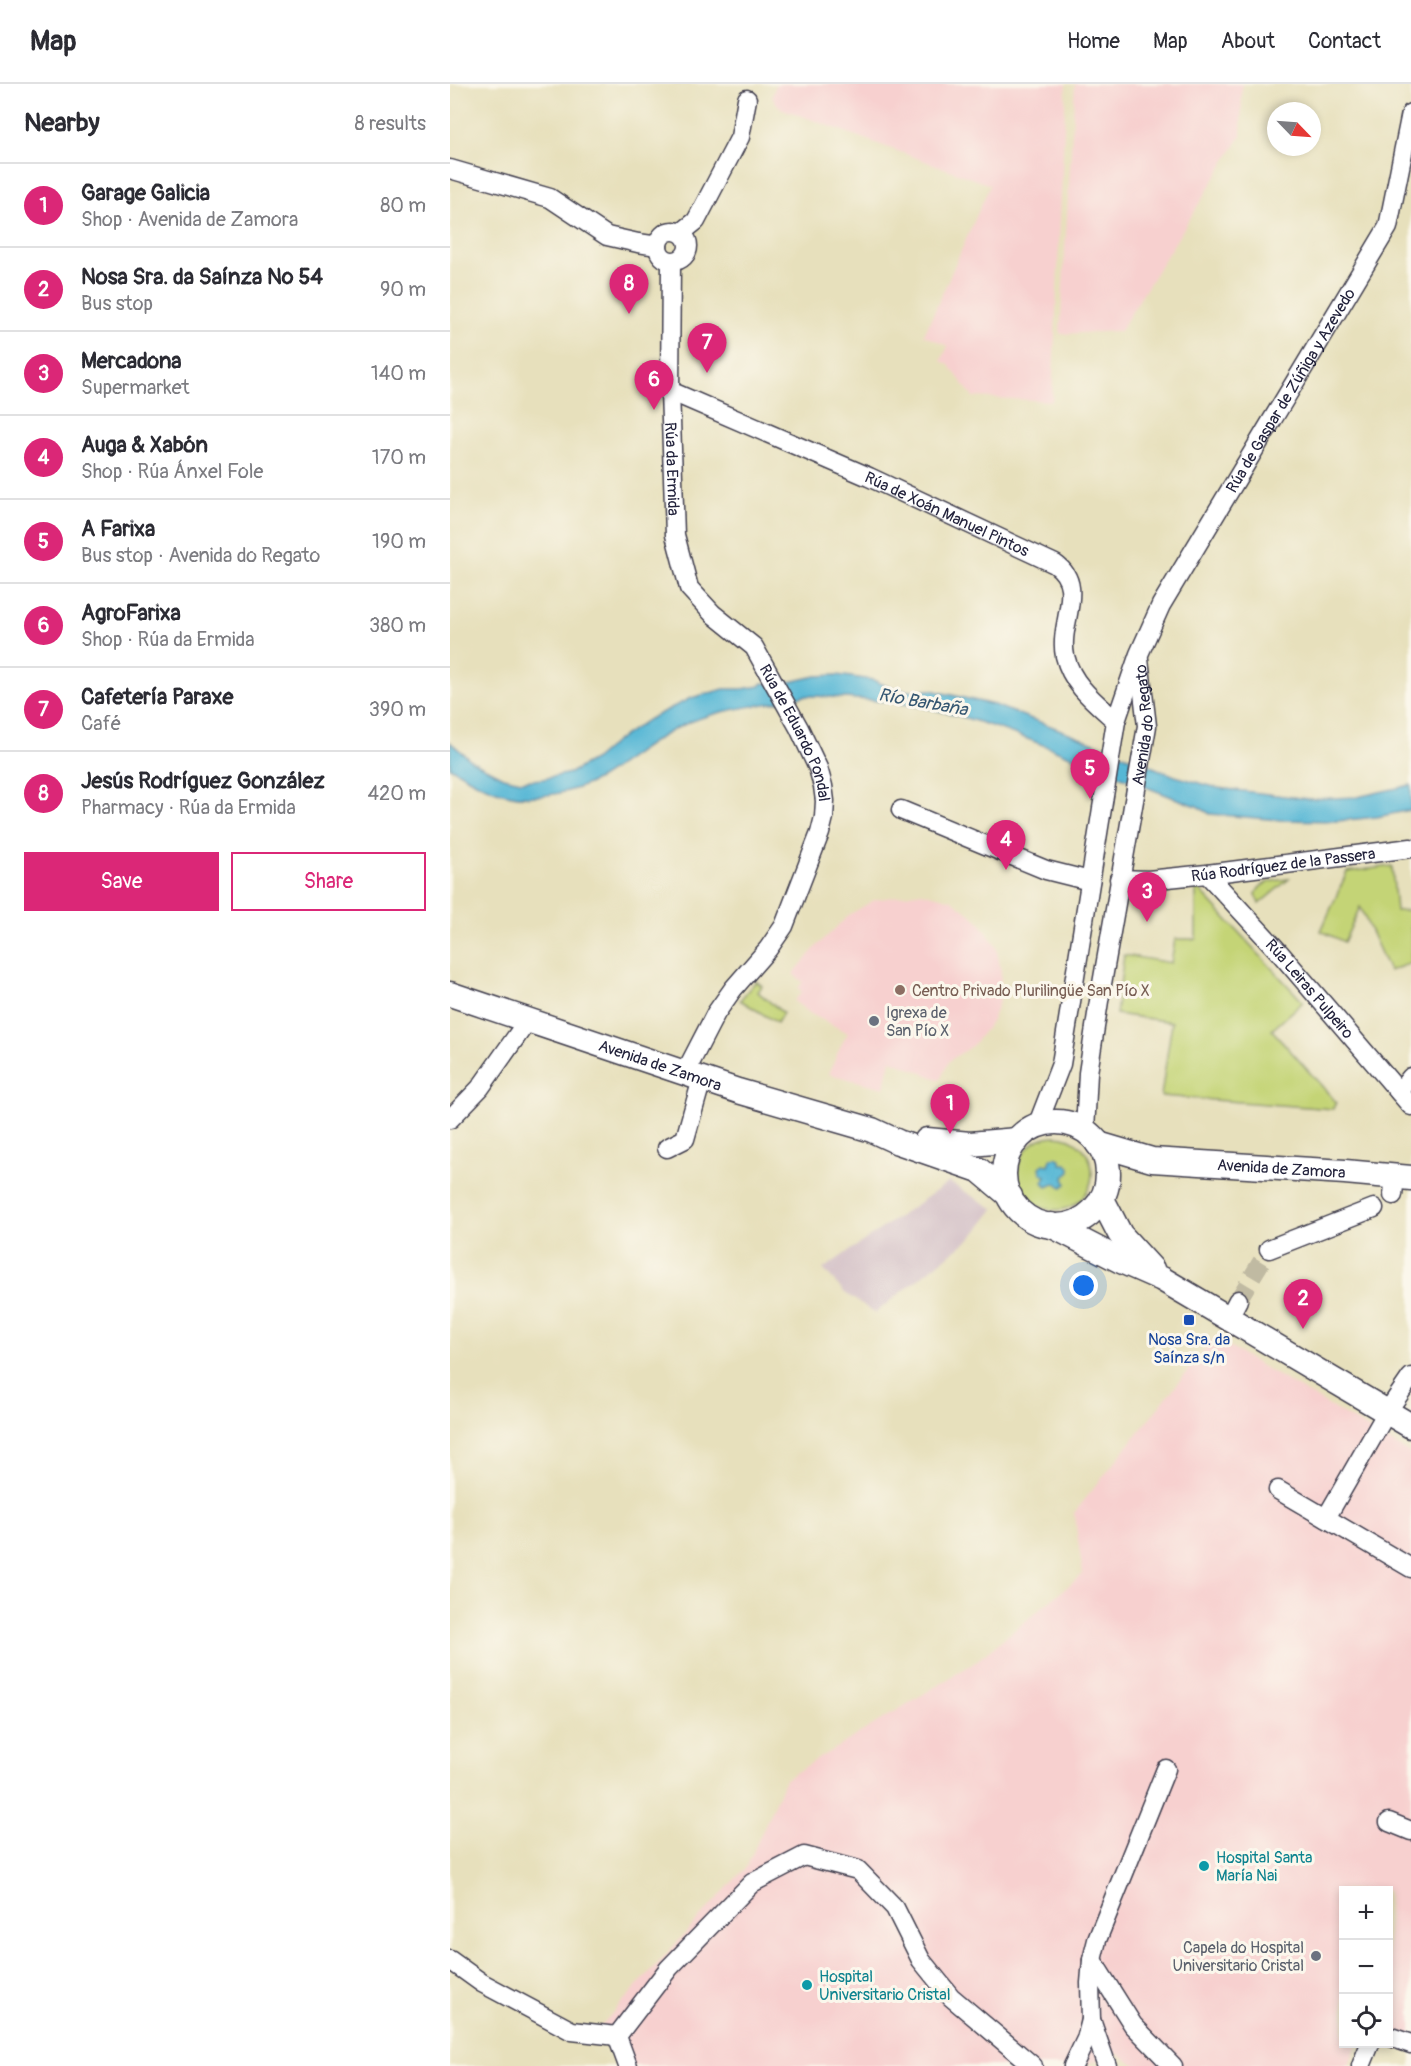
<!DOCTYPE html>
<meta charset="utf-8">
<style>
:root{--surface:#fff;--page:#f7f7f7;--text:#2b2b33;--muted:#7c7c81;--line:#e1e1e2;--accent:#db2777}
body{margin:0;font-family:Pangolin,sans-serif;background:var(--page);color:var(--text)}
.controls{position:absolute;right:18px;bottom:18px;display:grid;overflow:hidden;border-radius:0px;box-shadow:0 3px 9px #0003}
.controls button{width:54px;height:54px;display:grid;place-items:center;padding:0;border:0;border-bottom:2px solid var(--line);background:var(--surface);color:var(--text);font:30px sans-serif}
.compass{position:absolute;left:817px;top:18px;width:54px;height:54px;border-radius:50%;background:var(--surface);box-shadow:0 3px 9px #0003;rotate:115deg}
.you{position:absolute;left:634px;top:1202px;width:21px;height:21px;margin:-15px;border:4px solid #fff;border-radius:50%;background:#1a73e8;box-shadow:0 0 0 9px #1a73e833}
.badge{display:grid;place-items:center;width:39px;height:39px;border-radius:50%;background:var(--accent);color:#fff;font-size:20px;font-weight:700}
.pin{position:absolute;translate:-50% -50px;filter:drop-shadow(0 2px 3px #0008)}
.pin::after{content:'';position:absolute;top:32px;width:21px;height:18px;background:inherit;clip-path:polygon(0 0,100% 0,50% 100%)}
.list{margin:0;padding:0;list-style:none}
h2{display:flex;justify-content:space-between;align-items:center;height:78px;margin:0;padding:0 24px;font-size:26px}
h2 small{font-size:20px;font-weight:400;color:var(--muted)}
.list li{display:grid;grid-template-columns:39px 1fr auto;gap:18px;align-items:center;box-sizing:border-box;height:84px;padding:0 24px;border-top:2px solid var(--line)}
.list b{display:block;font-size:22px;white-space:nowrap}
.list p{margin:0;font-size:20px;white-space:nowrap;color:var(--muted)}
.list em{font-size:20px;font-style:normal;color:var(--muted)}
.actions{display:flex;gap:12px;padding:18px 24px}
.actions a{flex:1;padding:14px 0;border:2px solid var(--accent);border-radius:0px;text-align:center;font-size:21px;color:var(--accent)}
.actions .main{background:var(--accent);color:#fff}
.icon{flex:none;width:33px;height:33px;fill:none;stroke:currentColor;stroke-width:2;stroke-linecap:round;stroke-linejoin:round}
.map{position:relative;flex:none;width:961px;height:1982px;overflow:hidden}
header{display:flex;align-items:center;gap:36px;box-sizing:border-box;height:84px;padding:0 30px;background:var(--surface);border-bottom:2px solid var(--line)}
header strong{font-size:28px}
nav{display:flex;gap:33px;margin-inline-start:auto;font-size:21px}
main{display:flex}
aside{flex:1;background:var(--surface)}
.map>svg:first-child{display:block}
</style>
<header>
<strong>Map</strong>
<nav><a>Home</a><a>Map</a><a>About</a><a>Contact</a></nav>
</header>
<main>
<aside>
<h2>Nearby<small>8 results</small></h2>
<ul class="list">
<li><span class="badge">1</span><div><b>Garage Galicia</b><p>Shop · Avenida de Zamora</p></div><em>80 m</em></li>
<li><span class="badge">2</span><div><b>Nosa Sra. da Saínza Nº 54</b><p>Bus stop</p></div><em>90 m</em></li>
<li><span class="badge">3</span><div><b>Mercadona</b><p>Supermarket</p></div><em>140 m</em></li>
<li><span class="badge">4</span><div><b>Auga &amp; Xabón</b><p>Shop · Rúa Ánxel Fole</p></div><em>170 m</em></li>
<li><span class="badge">5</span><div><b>A Farixa</b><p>Bus stop · Avenida do Regato</p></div><em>190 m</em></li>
<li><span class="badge">6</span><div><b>AgroFarixa</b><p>Shop · Rúa da Ermida</p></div><em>380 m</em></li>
<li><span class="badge">7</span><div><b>Cafetería Paraxe</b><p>Café</p></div><em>390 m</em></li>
<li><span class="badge">8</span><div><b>Jesús Rodríguez González</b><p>Pharmacy · Rúa da Ermida</p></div><em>420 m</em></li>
</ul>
<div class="actions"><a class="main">Save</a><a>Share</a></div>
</aside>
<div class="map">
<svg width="961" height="1982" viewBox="0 0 961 1982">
<rect width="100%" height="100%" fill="#fbf7ec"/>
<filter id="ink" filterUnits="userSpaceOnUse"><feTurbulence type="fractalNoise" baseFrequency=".0167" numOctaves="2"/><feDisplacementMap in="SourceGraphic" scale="12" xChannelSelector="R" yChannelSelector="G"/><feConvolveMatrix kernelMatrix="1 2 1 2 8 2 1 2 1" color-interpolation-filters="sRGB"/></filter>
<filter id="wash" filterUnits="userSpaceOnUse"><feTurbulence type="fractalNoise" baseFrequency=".008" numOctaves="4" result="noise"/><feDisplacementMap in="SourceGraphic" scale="24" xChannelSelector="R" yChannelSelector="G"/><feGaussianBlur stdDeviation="1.35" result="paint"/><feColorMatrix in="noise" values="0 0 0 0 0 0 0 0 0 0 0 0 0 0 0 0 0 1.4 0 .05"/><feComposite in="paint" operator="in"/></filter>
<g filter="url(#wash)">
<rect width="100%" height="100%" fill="#e7e0bc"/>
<!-- built -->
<path fill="#f7d0cf" d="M326,0H616L602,317L523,313L498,280L491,277L498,262L474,251L540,101L330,24L322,13Z
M625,0H792L791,52L670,247L610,250Z
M472,808L502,816L528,836L546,862L551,888L550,915L542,937L523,961L499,977L490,996L441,976L434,1004L379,990L390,963L398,949L361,930L344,917L352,908L348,904L353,898L343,890L366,863L399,831L424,816Z
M764,1254L961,1370V1958L939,1949L938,1806H894V1960H907L899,1982H687L669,1970L631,1982H171L147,1946L297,1782L335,1695L524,1579L633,1490L624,1429Z"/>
<!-- industrial -->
<path fill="#d2bec5" d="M499,1098L544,1125L522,1153L425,1229L395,1209L373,1185Z"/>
<!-- green -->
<path fill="#c4d476" stroke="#737b58" stroke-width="1.5" d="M942,782L946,827L961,826V879L939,887L910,823L894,858L871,847L897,788Z
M839,795L809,820L806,810C811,796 826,797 839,795Z
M746,802L853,918L822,946L886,1018L883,1025L711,1012L722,938L666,930L674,871L721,879L725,855H746Z
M306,897L312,902L308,908L333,929L327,939L290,916Z
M568 1089a37 37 0 1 1 74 0a37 37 0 1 1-74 0Z"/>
<!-- water -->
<path fill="#56b7d5" stroke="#3c6c88" stroke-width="1.5" d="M387,591L423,596L441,604L456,607L481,606L544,621L622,650L725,692L768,704L859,715L907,713L961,701V726L927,733L887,737L830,736L760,730L747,722C662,693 581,650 494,628C452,617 409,615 367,612H354C313,623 270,623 231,642C201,656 178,677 150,694C126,708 85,717 57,710C36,705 18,694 0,683V658L22,677L53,693L71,697L93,695L120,689L145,675L166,657L199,635L241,614L274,605H292L310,602L313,599L331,600L366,592Z
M606,1073L611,1076V1080H616L620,1083V1088L614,1093L616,1100L612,1103L606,1099L597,1103L593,1098L596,1092L591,1089L590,1083L594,1080L599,1081L601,1075Z"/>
</g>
<g filter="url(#ink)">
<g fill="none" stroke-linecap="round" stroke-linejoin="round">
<!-- minor-tunnel -->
<path stroke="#c0baa2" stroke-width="18" stroke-dasharray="18 9" stroke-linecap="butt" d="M788,1216L819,1165"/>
<!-- minor casing -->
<g stroke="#403e4e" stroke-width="21">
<g id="minor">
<path d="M0,85L100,114L157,152L188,159L208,162"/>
<circle cx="223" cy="162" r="15"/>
<path d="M231,149L246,137L290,53L297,15"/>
<path id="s1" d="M221,178L220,307L225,451L239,504L263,530L304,563L349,644L368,684L373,702L375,717L374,733L370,749L334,842L318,865L283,905L266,929L235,989"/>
<path id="s2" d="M220,307L419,393L605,480C637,502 608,539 615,572C622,601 645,618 666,637"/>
<path d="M451,726L596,786L640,797"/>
<path id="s3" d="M757,790L829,868L961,1022"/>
<path id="s4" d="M669,795L698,796L757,790L961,764"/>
<path d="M949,1008L961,993"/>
<path d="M0,1035L30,1004L78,936"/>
<path id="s5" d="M587,1042L611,980L666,637L689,570L711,521L938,143L961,29"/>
<path id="s6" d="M635,1047L638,989L649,917L697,642L689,575"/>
<path d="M217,1064L235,1055L252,995"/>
<path d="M943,1111L945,1092"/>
<path d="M819,1165L924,1124"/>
<path d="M779,1233L788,1216"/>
<path d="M828,1406L961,1484"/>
<path d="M876,1434L937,1328L961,1293"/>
<path d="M939,1738L961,1747"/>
<path d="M0,1876L32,1899L122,1947L167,1952"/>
<path d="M642,1876L683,1941L723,1982"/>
<path d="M641,1936L657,1982"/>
<path d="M167,1952L219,1884L302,1799L354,1772L408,1786L445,1824L471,1876L501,1913L583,1982"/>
<path d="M167,1952L178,1982"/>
<path d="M938,1952L961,1960"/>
<path d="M623,1982L636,1955L641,1936L640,1899L642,1876L647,1856L716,1685"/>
<path d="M911,1982L920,1960"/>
</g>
</g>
<!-- tertiary casing -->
<g stroke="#403e4e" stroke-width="27">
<g id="tertiary">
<path id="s7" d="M0,910L288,1007L422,1046L448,1058L529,1086L560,1112"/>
<circle cx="606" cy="1090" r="52"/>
<path d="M477,1056L520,1060L567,1056"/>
<path id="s8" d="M648,1060L702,1076L895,1088L961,1094"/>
<path d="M652,1115L670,1150L702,1185"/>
<path d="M601,1141L671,1177L712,1195L961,1342"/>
</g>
</g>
<!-- minor -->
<use href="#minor" stroke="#fff" stroke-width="18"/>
<!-- tertiary -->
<use href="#tertiary" stroke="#fff" stroke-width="24"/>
</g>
</g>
<!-- markers -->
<circle fill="#8d6e63" stroke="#fbf7ec" stroke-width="2" cx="450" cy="906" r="6"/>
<g fill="#6b7280" stroke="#fbf7ec" stroke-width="2">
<circle cx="424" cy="937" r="6"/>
<circle cx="866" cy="1872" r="6"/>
</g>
<rect fill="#1a4fb4" stroke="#fbf7ec" stroke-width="2" x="733" y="1230" width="12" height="12" rx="3"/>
<g fill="#0f9aa8" stroke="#fbf7ec" stroke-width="2">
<circle cx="754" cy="1782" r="6"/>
<circle cx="357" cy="1901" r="6"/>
</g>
<g text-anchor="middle" stroke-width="6" stroke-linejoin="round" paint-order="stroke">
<!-- street labels -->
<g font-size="16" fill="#22223b" stroke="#fbf7ec">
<text dy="6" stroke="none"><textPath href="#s5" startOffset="789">Rúa de Gaspar de Zúñiga y Azevedo</textPath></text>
<text dy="6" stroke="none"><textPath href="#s1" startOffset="207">Rúa da Ermida</textPath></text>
<text dy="6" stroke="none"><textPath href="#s2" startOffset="303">Rúa de Xoán Manuel Pintos</textPath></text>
<text dy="6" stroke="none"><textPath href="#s6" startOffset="411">Avenida do Regato</textPath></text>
<text dy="6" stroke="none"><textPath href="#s1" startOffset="512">Rúa de Eduardo Pondal</textPath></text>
<text dy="6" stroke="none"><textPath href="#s4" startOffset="165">Rúa Rodríguez de la Passera</textPath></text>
<text dy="6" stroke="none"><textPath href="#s3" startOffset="154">Rúa Leiras Pulpeiro</textPath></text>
<text dy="6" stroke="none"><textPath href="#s7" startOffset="222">Avenida de Zamora</textPath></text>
<text dy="6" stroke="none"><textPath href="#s8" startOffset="186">Avenida de Zamora</textPath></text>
</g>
<!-- education labels -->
<g font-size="16" fill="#785e54" stroke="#fbf7ec" text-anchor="start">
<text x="462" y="912">Centro Privado Plurilingüe San Pío X</text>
</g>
<!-- worship labels -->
<g font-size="16" fill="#5b616d" stroke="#fbf7ec" text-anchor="start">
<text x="436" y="934">Igrexa de<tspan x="436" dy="18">San Pío X</tspan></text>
<text x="854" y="1869" text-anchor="end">Capela do Hospital<tspan x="854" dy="18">Universitario Cristal</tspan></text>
</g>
<!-- transit labels -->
<g font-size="16" fill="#164399" stroke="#fbf7ec">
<text x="739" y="1261">Nosa Sra. da<tspan x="739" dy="18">Saínza s/n</tspan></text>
</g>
<!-- culture labels -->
<g font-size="16" fill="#0d838f" stroke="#fbf7ec" text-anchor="start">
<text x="766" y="1779">Hospital Santa<tspan x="766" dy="18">María Nai</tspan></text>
<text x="369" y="1898">Hospital<tspan x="369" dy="18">Universitario Cristal</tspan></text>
</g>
<!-- water labels -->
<g font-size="18" font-style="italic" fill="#345671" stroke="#fbf7ec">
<text transform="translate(473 618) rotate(10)" y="6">Río Barbaña</text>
</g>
</g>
</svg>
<div class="controls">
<button>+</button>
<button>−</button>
<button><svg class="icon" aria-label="locate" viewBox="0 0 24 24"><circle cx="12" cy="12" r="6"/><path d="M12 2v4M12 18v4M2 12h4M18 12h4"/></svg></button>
</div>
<svg class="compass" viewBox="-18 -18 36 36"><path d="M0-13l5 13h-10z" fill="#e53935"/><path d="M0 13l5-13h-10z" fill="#7c7c81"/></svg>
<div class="you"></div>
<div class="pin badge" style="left:500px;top:1050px">1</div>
<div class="pin badge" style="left:853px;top:1245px">2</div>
<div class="pin badge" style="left:697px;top:838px">3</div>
<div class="pin badge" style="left:556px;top:786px">4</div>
<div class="pin badge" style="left:640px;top:715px">5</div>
<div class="pin badge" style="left:204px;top:326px">6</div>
<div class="pin badge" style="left:257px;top:289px">7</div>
<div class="pin badge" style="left:179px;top:230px">8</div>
</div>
</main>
